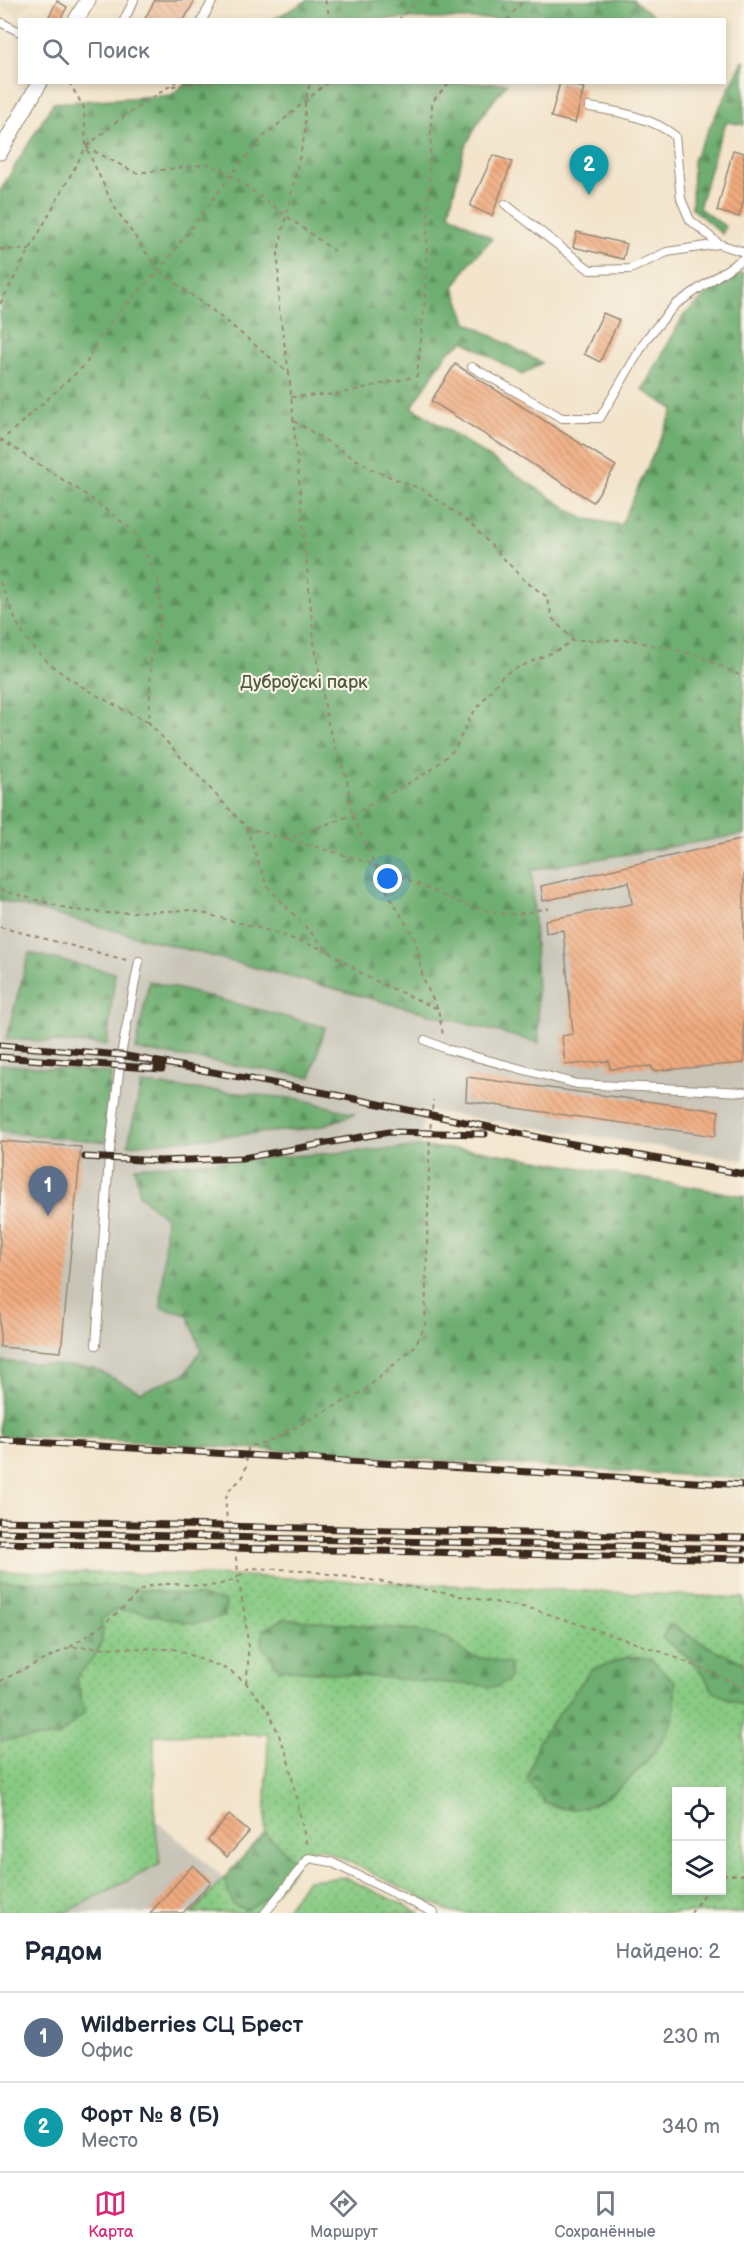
<!DOCTYPE html>
<html lang="ru">
<meta charset="utf-8">
<style>
:root{--surface:#fff;--page:#f2f2f3;--text:#1f2937;--muted:#747a83;--line:#e0e1e3;--accent:#db2777}
body{margin:0;font-family:"Balsamiq Sans",sans-serif;background:var(--page);color:var(--text)}
.controls{position:absolute;right:18px;bottom:18px;display:grid;overflow:hidden;border-radius:0px;box-shadow:0 3px 9px #0003}
.controls button{width:54px;height:54px;display:grid;place-items:center;padding:0;border:0;border-bottom:2px solid var(--line);background:var(--surface);color:var(--text);font:30px sans-serif}
.you{position:absolute;left:388px;top:879px;width:21px;height:21px;margin:-15px;border:4px solid #fff;border-radius:50%;background:#1a73e8;box-shadow:0 0 0 9px #1a73e833}
.badge{display:grid;place-items:center;width:39px;height:39px;border-radius:50%;background:var(--accent);color:#fff;font-size:20px;font-weight:700}
.pin{position:absolute;translate:-50% -50px;filter:drop-shadow(0 2px 3px #0008)}
.pin::after{content:'';position:absolute;top:32px;width:21px;height:18px;background:inherit;clip-path:polygon(0 0,100% 0,50% 100%)}
.list{margin:0;padding:0;list-style:none}
h2{display:flex;justify-content:space-between;align-items:center;height:78px;margin:0;padding:0 24px;font-size:26px}
h2 small{font-size:20px;font-weight:400;color:var(--muted)}
.list li{display:grid;grid-template-columns:39px 1fr auto;gap:18px;align-items:center;box-sizing:border-box;height:90px;padding:0 24px;border-top:2px solid var(--line)}
.list b{display:block;font-size:22px;white-space:nowrap}
.list p{margin:0;font-size:20px;white-space:nowrap;color:var(--muted)}
.list em{font-size:20px;font-style:normal;color:var(--muted)}
.icon{flex:none;width:33px;height:33px;fill:none;stroke:currentColor;stroke-width:2;stroke-linecap:round;stroke-linejoin:round}
.map{position:relative;flex:none;width:744px;height:1913px;overflow:hidden}
.search{position:absolute;background:var(--surface);box-shadow:0 3px 9px #0003;left:18px;right:18px;top:18px;height:66px;display:flex;align-items:center;gap:15px;box-sizing:border-box;padding:0 21px;border-radius:0px;color:var(--muted);font-size:22px}
.sheet{height:258px;background:var(--surface)}
nav{display:flex;justify-content:space-around;align-items:center;box-sizing:border-box;height:84px;border-top:2px solid var(--line);background:var(--surface);font-size:16px;color:var(--muted)}
nav a{display:grid;justify-items:center;gap:3px}
nav .on{color:var(--accent)}
.map>svg:first-child{display:block}
</style>
<div class="map">
<svg width="744" height="1913" viewBox="0 0 744 1913">
<defs>
<pattern id="grass-dots" width="8" height="8" patternUnits="userSpaceOnUse" patternTransform="scale(1.5)"><rect width="8" height="8" fill="#88ca83"/><path d="M2 2h.1M6 6h.1" fill="none" stroke="#70a46b" stroke-width="1.8" stroke-linecap="round"/></pattern>
<pattern id="forest-firs" width="22" height="20" patternUnits="userSpaceOnUse" patternTransform="scale(1.5)"><rect width="22" height="20" fill="#6eae71"/><path d="M5 1l3.5 6h-7zM16 11l3.5 6h-7z" fill="#5c8e5c"/></pattern>
<pattern id="building-back-hatch" width="6" height="6" patternUnits="userSpaceOnUse" patternTransform="scale(1.5)"><rect width="6" height="6" fill="#f1ab7f"/><path d="M-1 5l2 2M0 0l6 6M5-1l2 2" fill="none" stroke="#c48b67"/></pattern>
</defs>
<rect width="100%" height="100%" fill="#f7f3e8"/>
<filter id="ink" filterUnits="userSpaceOnUse"><feTurbulence type="fractalNoise" baseFrequency=".0167" numOctaves="2"/><feDisplacementMap in="SourceGraphic" scale="12" xChannelSelector="R" yChannelSelector="G"/><feConvolveMatrix kernelMatrix="1 2 1 2 8 2 1 2 1" color-interpolation-filters="sRGB"/></filter>
<filter id="wash" filterUnits="userSpaceOnUse"><feTurbulence type="fractalNoise" baseFrequency=".008" numOctaves="4" result="noise"/><feDisplacementMap in="SourceGraphic" scale="24" xChannelSelector="R" yChannelSelector="G"/><feGaussianBlur stdDeviation="1.35" result="paint"/><feColorMatrix in="noise" values="0 0 0 0 0 0 0 0 0 0 0 0 0 0 0 0 0 1.4 0 .05"/><feComposite in="paint" operator="in"/></filter>
<g filter="url(#wash)">
<rect width="100%" height="100%" fill="#f3e4cb"/>
<!-- built -->
<path fill="#e6daba" d="M0,0H32L18,17L0,6Z"/>
<!-- industrial -->
<path fill="#c8c4b8" d="M744,834V1160L424,1110L420,1147L135,1167L140,1196L166,1218L161,1308L188,1315L201,1350L186,1373L141,1392L93,1368L0,1361V900L538,1043L532,870Z
M155,1820L224,1878L192,1913H64L159,1864Z"/>
<!-- grass -->
<path fill="url(#grass-dots)" stroke="#627a50" stroke-width="1.5" fill-rule="evenodd" d="M0,1571L245,1576L744,1598V1663L711,1648L670,1624L662,1638L692,1660L714,1692L744,1706V1913H453L323,1849L301,1851L294,1869L258,1913H192L265,1833L268,1734L154,1735L155,1820L160,1864L64,1913H0ZM676,1792H722V1890H676Z
M344,1877L421,1913H283L307,1880Z"/>
<!-- forest -->
<path fill="url(#forest-firs)" stroke="#546c48" stroke-width="1.5" d="M308,0H633L658,19H274Z
M744,59V125L727,122L717,145L699,208L726,227L722,234L692,208L693,160Z
M186,83H507L482,116L464,149L449,213L492,239L470,262L454,287L467,322L542,363L522,375L464,341L447,353L412,407L582,518L621,525L674,409L642,390L684,315L714,288L744,272V834L532,870L539,1043L0,900V191L53,103L171,95Z
M29,953L115,973L107,1045L6,1039Z
M149,981L325,1027L311,1077L136,1050Z
M0,1064L111,1073L106,1142L0,1132Z
M141,1084L301,1099L355,1114L315,1128L128,1145Z
M420,1147L478,1150L744,1196V1479L90,1439L0,1436V1361L93,1368L141,1392L186,1373L201,1350L188,1315L161,1308L166,1218L140,1196L135,1167Z
M0,1581L103,1585L207,1597L226,1602L225,1616L194,1624L136,1611L115,1610L101,1620C108,1645 92,1661 76,1678L85,1712L58,1737L0,1740Z
M283,1619L417,1630L451,1640L468,1655L510,1664V1678L497,1687L279,1669L262,1646L263,1630Z
M669,1624L711,1648L744,1663V1706L714,1692L692,1660L662,1638Z
M630,1656L651,1660L675,1682C674,1694 677,1709 673,1719C661,1753 610,1808 572,1809C564,1810 553,1805 545,1803L527,1780L538,1742L591,1670Z
M265,1833L292,1858C288,1880 266,1900 246,1910L232,1904L224,1878Z"/>
<g id="blocks">
<!-- building -->
<path fill="url(#building-back-hatch)" d="M155,0H195L184,20H144Z
M57,1L67,7L60,20H47Z
M560,82L584,88L575,123L551,117Z
M733,150L744,153V199L739,217L717,211Z
M493,155L512,162L492,216L470,206Z
M577,232L627,244L623,259L573,247Z
M603,313L619,320L600,362L584,354Z
M455,364L616,466L593,502L431,401Z
M744,839V1063L653,1071L652,1066L610,1069L609,1061L565,1065L562,1036L573,1034L563,930L546,933L545,920L632,904L629,882L543,901L541,886Z
M467,1077L719,1111L715,1136L466,1101Z
M0,1141L81,1147L61,1352L0,1347Z
M229,1815L249,1832L227,1857L208,1840Z
M193,1865L211,1882L183,1913H150Z"/>
</g>
</g>
<g filter="url(#ink)">
<use href="#blocks" fill-opacity="0" stroke="#978774" stroke-width="1.5"/>
<g fill="none" stroke-linecap="round" stroke-linejoin="round">
<!-- service casing -->
<g stroke="#978774" stroke-width="10">
<path id="service" d="M124,20L134,0
M202,20L213,0
M0,22L20,32
M589,107C617,111 654,118 675,136L681,199L690,220L719,244
M505,204L590,270L630,269L667,252L719,244L744,252
M472,367L562,418H600L647,338L675,305L744,258
M425,1040L446,1049L577,1084L744,1092
M96,1345L109,1158L121,1055L139,961
M265,1913L309,1858L331,1862L434,1913"/>
</g>
<!-- minor casing -->
<g stroke="#978774" stroke-width="17">
<path id="minor" d="M76,20L88,0
M0,152L40,82"/>
</g>
<!-- path -->
<path stroke="#978774" stroke-width="2" stroke-dasharray="4.5 4.5" stroke-linecap="butt" d="M325,0L329,14L328,20
M398,20L419,0
M507,20L524,0
M69,82L84,108L86,147L113,205L159,271L220,316L289,373L314,642L329,729L347,779L352,815L384,886L416,941L423,979L438,1009
M172,86L214,82
M86,147L136,173L209,164L231,175L334,251
M0,249L30,250
M0,304L86,147L119,120L176,82
M289,373L279,309L278,252L305,133V102L310,82
M291,397L337,394L417,376L425,300L432,102L450,82
M294,421L375,471L424,490L471,524L525,581L546,596L553,619L573,640H631L697,655L744,677
M0,439L88,496L135,532L158,579L161,617L151,657L149,723L246,827L267,886L328,951L367,977L438,1009L443,1035
M0,442L86,364L96,342L119,312L159,271L231,175L262,138L328,82
M0,582C7,598 12,614 20,629C46,674 105,699 149,723
M246,827C289,842 332,849 374,865C417,881 460,909 507,914C520,915 535,910 548,908
M284,840L352,815L430,771L455,749L470,717L504,674L560,649L573,640
M0,890L73,910L108,913L191,910L266,930L326,950
M0,927L130,961
M70,1647C90,1634 109,1621 126,1605C133,1599 139,1589 147,1587C180,1577 206,1596 238,1577C238,1551 224,1525 226,1499C227,1487 236,1486 242,1478C248,1470 245,1456 249,1446L267,1442L364,1391L415,1346L425,1325L430,1132L433,1100
M0,1681L70,1647L174,1649L229,1670L246,1683L269,1711L287,1755L307,1847
M246,1683C252,1646 244,1613 238,1577L249,1568L302,1570L383,1582L533,1609L665,1653L744,1687
M722,1875H744
M691,1913L706,1890"/>
<!-- service -->
<use href="#service" stroke="#fff" stroke-width="8"/>
<!-- minor -->
<use href="#minor" stroke="#fff" stroke-width="15"/>
<!-- rail casing -->
<g stroke="#3b2a1e" stroke-width="7">
<path id="rail" d="M0,1045L121,1055L331,1094L556,1141L744,1174
M0,1057L162,1069
M85,1157L160,1161L243,1158L389,1132L485,1134
M0,1440L744,1485
M0,1521L744,1538
M0,1532L744,1549
M0,1543L744,1559"/>
</g>
<!-- rail -->
<use href="#rail" stroke="#f7f3e8" stroke-width="4.5" stroke-dasharray="14" stroke-linecap="butt"/>
</g>
</g>
<g text-anchor="middle" stroke-width="4.5" stroke-linejoin="round" paint-order="stroke">
<!-- park labels -->
<g font-size="18" fill="#525a3c" stroke="#f7f3e8">
<text x="304" y="688">Дуброўскі парк</text>
</g>
</g>
</svg>
<div class="controls">
<button><svg class="icon" aria-label="locate" viewBox="0 0 24 24"><circle cx="12" cy="12" r="6"/><path d="M12 2v4M12 18v4M2 12h4M18 12h4"/></svg></button>
<button><svg class="icon" aria-label="layers" viewBox="0 0 24 24"><path d="M12 4l9 5-9 5-9-5zM3 14l9 5 9-5"/></svg></button>
</div>
<div class="you"></div>
<div class="pin badge" style="left:48px;top:1216px;background:#5c6f8a">1</div>
<div class="pin badge" style="left:589px;top:195px;background:#0f9aa8">2</div>
<div class="search"><svg class="icon" aria-label="search" viewBox="0 0 24 24"><circle cx="10" cy="10" r="6"/><path d="M15 15l6 6"/></svg>Поиск</div>
</div>
<section class="sheet">
<h2>Рядом<small>Найдено: 2</small></h2>
<ul class="list">
<li><span class="badge" style="background:#5c6f8a">1</span><div><b>Wildberries СЦ Брест</b><p>Офис</p></div><em>230 m</em></li>
<li><span class="badge" style="background:#0f9aa8">2</span><div><b>Форт № 8 (Б)</b><p>Место</p></div><em>340 m</em></li>
</ul>
</section>
<nav>
<a class="on"><svg class="icon" aria-label="map" viewBox="0 0 24 24"><path d="M3 6l6-2 6 2 6-2v14l-6 2-6-2-6 2zM9 4v14M15 6v14"/></svg>Карта</a>
<a><svg class="icon" aria-label="directions" viewBox="0 0 24 24"><path d="M12 3l9 9-9 9-9-9zM9 14v-3h6M13 9l2 2-2 2"/></svg>Маршрут</a>
<a><svg class="icon" aria-label="saved" viewBox="0 0 24 24"><path d="M7 4h10v16l-5-4-5 4z"/></svg>Сохранённые</a>
</nav>
